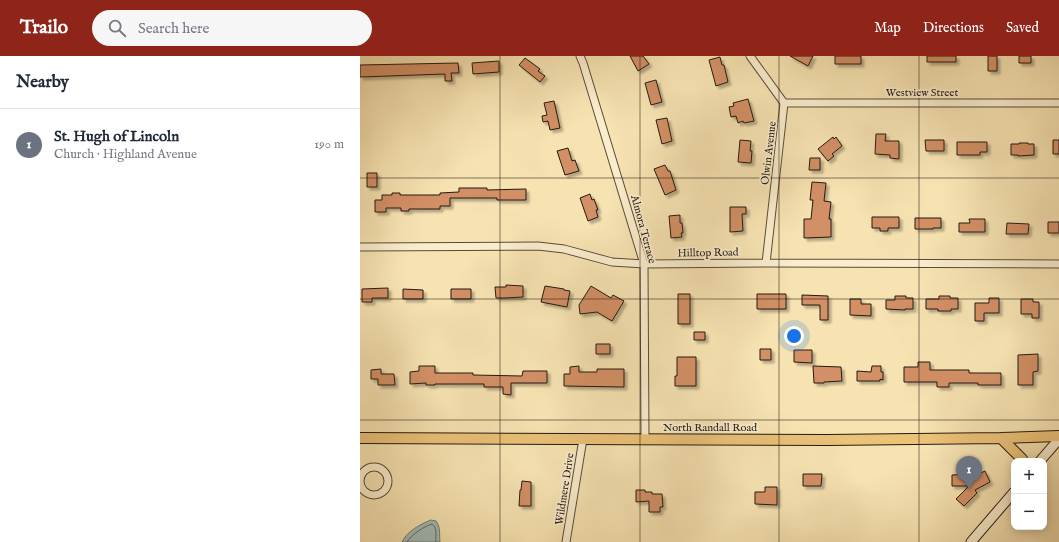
<!DOCTYPE html>
<meta charset="utf-8">
<style>
:root{--surface:#fff;--page:#f6f6f7;--text:#1f2937;--muted:#747a83;--line:#e0e1e3;--accent:#8f2418}
body{margin:0;font-family:"IM FELL English",serif;background:var(--page);color:var(--text)}
.controls{position:absolute;right:12px;bottom:12px;display:grid;overflow:hidden;border-radius:8px;box-shadow:0 2px 10px #0003}
.controls button{width:36px;height:36px;display:grid;place-items:center;padding:0;border:0;border-bottom:1px solid var(--line);background:var(--surface);color:var(--text);font:20px sans-serif}
.you{position:absolute;left:434px;top:280px;width:14px;height:14px;margin:-10px;border:3px solid #fff;border-radius:50%;background:#1a73e8;box-shadow:0 0 0 6px #1a73e833}
.badge{display:grid;place-items:center;width:26px;height:26px;border-radius:50%;background:var(--accent);color:#fff;font-size:13px;font-weight:700}
.pin{position:absolute;translate:-50% -33px;filter:drop-shadow(0 1px 2px #0008)}
.pin::after{content:'';position:absolute;top:21px;width:14px;height:12px;background:inherit;clip-path:polygon(0 0,100% 0,50% 100%)}
.list{margin:0;padding:0;list-style:none}
h2{display:flex;justify-content:space-between;align-items:center;height:52px;margin:0;padding:0 16px;font-size:17px}
h2 small{font-size:13px;font-weight:400;color:var(--muted)}
.list li{display:grid;grid-template-columns:26px 1fr auto;gap:12px;align-items:center;box-sizing:border-box;height:72px;padding:0 16px;border-top:1px solid var(--line)}
.list b{display:block;font-size:15px;white-space:nowrap}
.list p{margin:0;font-size:13px;white-space:nowrap;color:var(--muted)}
.list em{font-size:13px;font-style:normal;color:var(--muted)}
.icon{flex:none;width:22px;height:22px;fill:none;stroke:currentColor;stroke-width:2;stroke-linecap:round;stroke-linejoin:round}
.map{position:relative;flex:none;width:699px;height:486px;overflow:hidden}
header{display:flex;align-items:center;gap:24px;box-sizing:border-box;height:56px;padding:0 20px;background:var(--accent);color:#fff}
header strong{font-size:19px}
nav{display:flex;gap:22px;margin-inline-start:auto;font-size:14px}
.search{width:280px;height:36px;background:var(--page);display:flex;align-items:center;gap:10px;box-sizing:border-box;padding:0 14px;border-radius:22px;color:var(--muted);font-size:15px}
main{display:flex}
aside{flex:1;background:var(--surface)}
.map>svg:first-child{display:block}
</style>
<header>
<strong>Trailo</strong>
<div class="search"><svg class="icon" aria-label="search" viewBox="0 0 24 24"><circle cx="10" cy="10" r="6"/><path d="M15 15l6 6"/></svg>Search here</div>
<nav><a>Map</a><a>Directions</a><a>Saved</a></nav>
</header>
<main>
<aside>
<h2>Nearby<small></small></h2>
<ul class="list">
<li><span class="badge" style="background:#6b7280">1</span><div><b>St. Hugh of Lincoln</b><p>Church · Highland Avenue</p></div><em>190 m</em></li>
</ul>
</aside>
<div class="map">
<svg width="699" height="486" viewBox="0 0 699 486">
<defs>
<filter id="shadow"><feDropShadow dx="3" dy="3" stdDeviation="1" flood-color="#0004"/></filter>
</defs>
<rect width="100%" height="100%" fill="#f7e3b2"/>
<filter id="stains"><feTurbulence type="fractalNoise" baseFrequency=".005" numOctaves="4"/><feColorMatrix values="0 0 0 0 .2 0 0 0 0 .09 0 0 0 0 .02 0 0 0 .5 -.17"/></filter>
<radialGradient id="worn" r=".72"><stop offset=".6" stop-color="#630" stop-opacity="0"/><stop offset="1" stop-color="#630" stop-opacity=".3"/></radialGradient>
<!-- water -->
<path fill="#a2bbb7" stroke="#6f7b75" d="M71,464L76,465C81,472 79,478 80,486H42C47,475 61,468 71,464Z"/>
<g fill="none" stroke-linecap="round" stroke-linejoin="round">
<!-- shore -->
<path stroke="#626a64" stroke-width="1" d="M47,486C52,478 63,471 72,468C78,472 75,480 76,486"/>
</g>
<!-- building -->
<path fill="#d39066" stroke="#231a11" filter="url(#shadow)" d="M270,0H283L289,8L278,15Z
M430,0H453L448,10Z
M475,0H501V8H475Z
M567,0H596V6H567Z
M628,0H637V15H628Z
M659,0H671V7H659Z
M360,1L362,9H364L368,26L356,30L349,4Z
M165,2L180,13L178,15L185,20L180,26L159,9Z
M139,5V16L113,18L112,7Z
M98,7L99,17H91L92,25H85V18L0,21V9Z
M296,24L302,46L291,49L285,27Z
M388,43L394,65L384,67L383,65L378,67L376,60L371,61L369,51L374,50L373,47Z
M194,45L200,72L190,74L188,65L183,66L182,60L187,59L184,47Z
M307,62L312,85L302,88L296,64Z
M516,78H526L525,85H539V103L530,102V99L515,98Z
M473,81L474,83L476,81L482,90L472,98L474,100L468,105L458,93Z
M380,84L391,85L390,95H392L391,107L378,106Z
M565,84H584V95H566Z
M693,84H699V98H693Z
M597,86H627V96H620V99H597Z
M659,87H668V88H674V99L658,100V99H651V88H659Z
M208,92L212,105L215,104L219,115L205,119L197,95Z
M450,102H460V114H449Z
M305,109L308,115H310L316,134L305,139L294,113Z
M7,117H17V131H7Z
M452,126L466,127L464,145L471,146L469,163H471V181L444,182V163H451L453,144H450Z
M99,132H127V134L166,133V144H137V142H90V150H80V153H49V155H41V152H26V156H15V144H22V139H32V137H40V139H80V137L99,136Z
M230,138L232,144L234,143L238,154H236L238,161L228,165L220,142Z
M370,151H386V158H382L383,175L370,176Z
M320,159V167H322L323,177H321L322,181L311,182L309,160Z
M512,161H539V172H528V175H520V172H512Z
M555,162H581V172H573V173H555Z
M609,163H625V176H599V167H610Z
M688,166H699V177H688Z
M647,167L669,168L668,178H646Z
M146,229L163,230V241L145,242H136L135,231H146Z
M185,230L204,233V234L210,235L207,251L181,246Z
M231,230L251,242L253,239L264,245L252,265L237,256L220,258L219,249Z
M28,232V242H12V246H2V233Z
M43,233L63,234V243H43Z
M91,233H111V243H91Z
M318,238H330V268H318Z
M397,238H426V253H397Z
M442,239L468,240V264H460V249H442Z
M535,240H546V242H553V253H545V254L526,253V244H535Z
M579,240H590V242H598V253H591V255H578V253H566V243H579Z
M629,242H639V257H624V265H615V247H629Z
M490,243H501V248H511V260L490,259Z
M661,243H673V246H679V262H672V258H661Z
M334,276H345V284H334Z
M236,288H250V298H236Z
M400,293H411V304H400Z
M434,294H452V307L434,306Z
M678,298V315L673,316V329H658V299Z
M317,301H336V330H315V320H317Z
M558,306H570V314H609V317H641V329H618V327H589V331H577V326H544V311H558Z
M59,310H75V317H113V319L162,320L163,315H187V327H151V339L143,338V331H124V328H75V329H66V327L50,328V316L59,315Z
M219,310V316H237V313H264V331L204,330V318H210V311Z
M453,310L481,311L482,325L464,326V327H454Z
M512,310H521V316H523V324L520,323V325H497V315L511,316Z
M21,313V318H34L35,329H18V323H11V314Z
M625,415L630,426L615,434L617,437L604,450L596,443L609,430H592V419L609,418L610,422Z
M443,418H462L461,430H443Z
M162,425L171,426V450H159L160,434H161Z
M405,431H417V449L395,448V436H405Z
M276,434H285V436H292V438H302L303,451H300V456H289V445L276,446Z"/>
<g fill="none" stroke-linecap="round" stroke-linejoin="round">
<!-- street casing -->
<g stroke="#584c39" stroke-width="9">
<path id="street" d="M220,0L223,7L284,208L285,383
M390,0L424,47L406,207
M424,47H699
M0,191L178,190L204,193L252,206L284,208L406,207L699,208
M0 425a14 14 0 1 1 28 0a14 14 0 1 1-28 0Z
M206,486L223,383"/>
</g>
<!-- secondary casing -->
<g stroke="#231a11" stroke-width="11">
<path id="secondary" d="M680,405L699,383
M611,486L654,436"/>
</g>
<!-- primary casing -->
<g stroke="#231a11" stroke-width="12">
<path id="primary" d="M0,382L467,384L641,382L699,380
M641,382L662,403V405"/>
</g>
<!-- street -->
<use href="#street" stroke="#faedcd" stroke-width="7"/>
<!-- secondary -->
<use href="#secondary" stroke="#faedcd" stroke-width="9"/>
<!-- primary -->
<use href="#primary" stroke="#ecc279" stroke-width="10"/>
</g>
<!-- grid -->
<path fill="none" stroke="#231a11" stroke-width="1" stroke-opacity="0.55" d="M140,0V486M280,0V486M419,0V486M559,0V486M0,122H699M0,243H699M0,364H699"/>
<g text-anchor="middle" stroke-width="3.5" stroke-linejoin="round" paint-order="stroke">
<!-- street labels -->
<g font-size="11" fill="#231a11" stroke="#faedcd">
<text x="562" y="40">Westview Street</text>
<text transform="translate(408 97) rotate(-83)" y="4">Olwin Avenue</text>
<text transform="translate(284 173) rotate(75)" y="4">Almora Terrace</text>
<text transform="translate(348 196) rotate(-1)" y="4">Hilltop Road</text>
<text x="350" y="375">North Randall Road</text>
<text transform="translate(204 433) rotate(-81)" y="4">Wildmere Drive</text>
</g>
</g>
<rect width="100%" height="100%" filter="url(#stains)"/>
<rect width="100%" height="100%" fill="url(#worn)"/>
</svg>
<div class="controls">
<button>+</button>
<button>−</button>
</div>
<div class="you"></div>
<div class="pin badge" style="left:609px;top:433px;background:#6b7280">1</div>
</div>
</main>
